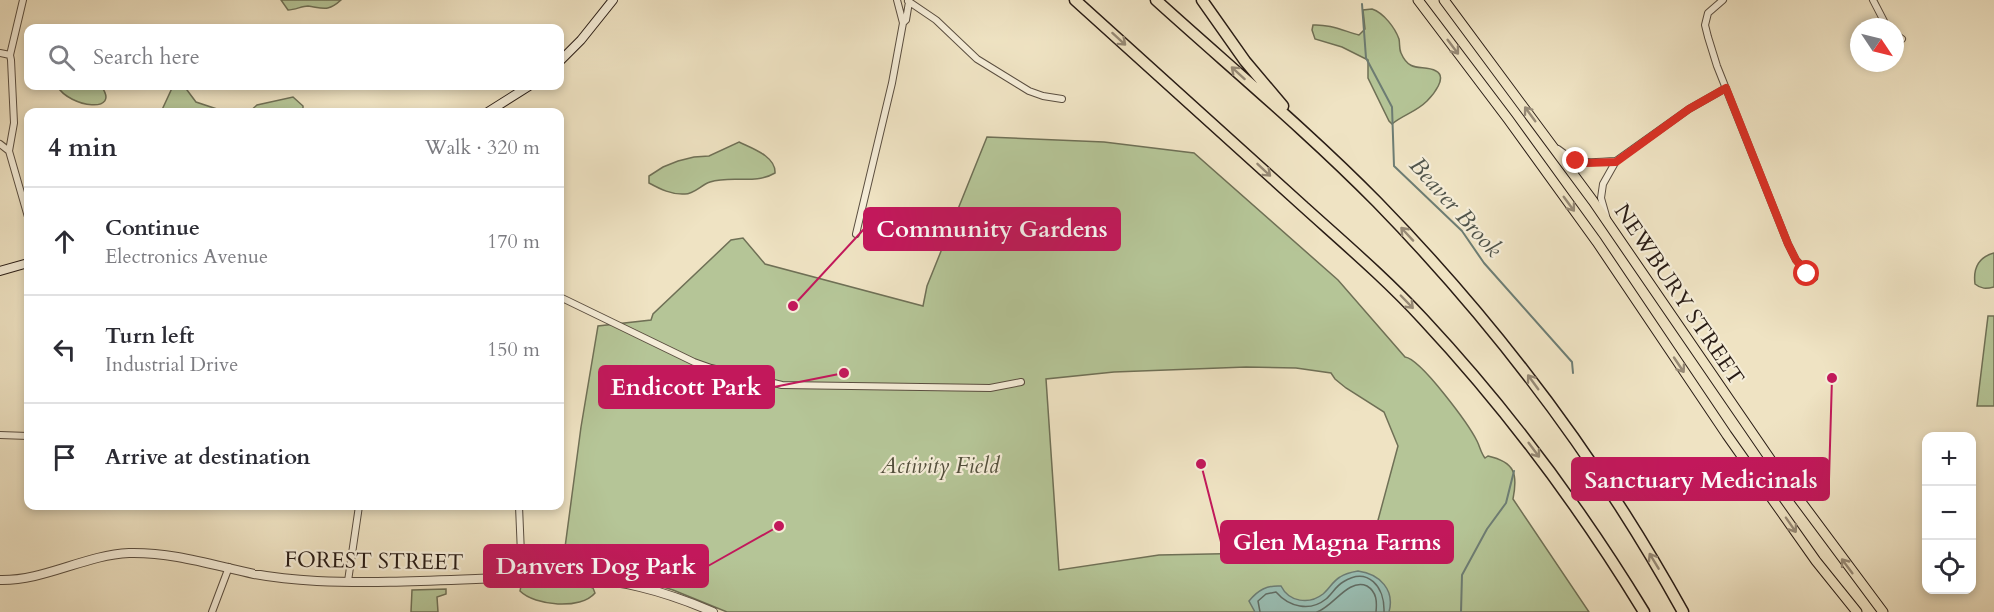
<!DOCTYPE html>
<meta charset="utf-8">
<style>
:root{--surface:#fff;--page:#f2f2f3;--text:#2b2b33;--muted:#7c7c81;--line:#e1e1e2}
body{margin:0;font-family:Cardo,serif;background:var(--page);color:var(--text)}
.controls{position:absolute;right:18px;bottom:18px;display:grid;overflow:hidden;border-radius:12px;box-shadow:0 3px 9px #0003}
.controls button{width:54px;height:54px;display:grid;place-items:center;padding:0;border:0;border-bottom:2px solid var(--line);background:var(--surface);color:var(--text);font:30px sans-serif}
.compass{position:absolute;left:1850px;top:18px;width:54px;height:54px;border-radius:50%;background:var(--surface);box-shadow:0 3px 9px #0003;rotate:125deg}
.stop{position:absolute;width:18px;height:18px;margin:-14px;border:4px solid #d93025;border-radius:50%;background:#fff}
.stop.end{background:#d93025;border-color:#fff;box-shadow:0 2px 6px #0008}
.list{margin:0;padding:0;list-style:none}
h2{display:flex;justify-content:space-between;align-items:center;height:78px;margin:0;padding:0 24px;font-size:26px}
h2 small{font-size:20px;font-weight:400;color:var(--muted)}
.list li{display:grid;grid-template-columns:39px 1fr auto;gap:18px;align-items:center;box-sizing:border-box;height:108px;padding:0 24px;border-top:2px solid var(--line)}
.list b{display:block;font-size:22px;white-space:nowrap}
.list p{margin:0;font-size:20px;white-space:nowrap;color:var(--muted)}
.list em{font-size:20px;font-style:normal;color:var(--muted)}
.icon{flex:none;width:33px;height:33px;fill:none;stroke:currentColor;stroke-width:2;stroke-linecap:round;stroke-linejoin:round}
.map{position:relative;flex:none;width:1994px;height:612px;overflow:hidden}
.search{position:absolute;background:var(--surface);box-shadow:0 3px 9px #0003;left:24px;top:24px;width:540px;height:66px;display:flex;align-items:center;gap:15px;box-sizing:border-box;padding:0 21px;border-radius:12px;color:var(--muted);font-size:22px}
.panel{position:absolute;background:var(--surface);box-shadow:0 3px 9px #0003;left:24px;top:108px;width:540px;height:402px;border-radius:12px}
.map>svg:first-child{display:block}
</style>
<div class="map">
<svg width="1994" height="612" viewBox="0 0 1994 612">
<rect width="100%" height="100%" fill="#efe3c3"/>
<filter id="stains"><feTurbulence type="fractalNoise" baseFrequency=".00333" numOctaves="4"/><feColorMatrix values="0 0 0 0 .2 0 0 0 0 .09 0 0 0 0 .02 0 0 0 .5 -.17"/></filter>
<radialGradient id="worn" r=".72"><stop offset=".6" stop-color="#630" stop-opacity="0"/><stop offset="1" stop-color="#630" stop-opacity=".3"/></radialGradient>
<!-- green -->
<path fill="#b5c597" stroke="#6f7056" stroke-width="1.5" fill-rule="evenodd" d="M281,0H341C328,12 323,8 308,6C302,6 295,10 288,10Z
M1372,9C1384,13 1395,28 1399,39C1400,44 1399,49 1401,53C1410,74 1423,64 1436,71C1448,77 1433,95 1427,101C1416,112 1403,115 1392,124L1389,121L1368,78V60L1342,47L1315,39L1312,30L1313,25C1329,24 1344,31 1359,35L1365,29L1363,10Z
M57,86H101C122,114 70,108 57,86Z
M173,86H184L196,102L226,112H161Z
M293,97L303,106V112H249L257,105Z
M987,137L1104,142L1194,153L1338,280L1405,357C1421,359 1469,425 1477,441C1480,447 1481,453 1485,458L1488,456C1515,462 1518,474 1513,499L1589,612H727L673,590L634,578L576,575L562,570L581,427L598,326L651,320L653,314L731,240L743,238L765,264L923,306L927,286ZM1246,367L1296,368L1331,373L1335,379L1346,388L1384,412L1398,446L1374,535L1364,542L1365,551L1159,555L1059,570L1046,379L1114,372Z
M739,142C751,148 776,156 775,173C755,185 732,175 710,182C701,185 694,194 685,194C672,195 660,189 649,183V176L663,167L678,161L694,157L709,156Z
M1994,253V287C1986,289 1981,289 1975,284C1973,268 1979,257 1994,253Z
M1988,316H1994V406H1977Z
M552,583L585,585L593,588L595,593C581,610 535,606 520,591L521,586L524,584Z
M446,589V594L437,597L438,612H411L412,590Z"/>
<!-- water -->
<path fill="#9abeb3" stroke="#6d7d74" stroke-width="1.5" d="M1358,571C1380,574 1395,590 1389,612H1255L1249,601C1258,590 1267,585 1281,586C1289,602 1309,605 1323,594C1329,589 1333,581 1340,577C1346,573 1352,572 1358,571Z"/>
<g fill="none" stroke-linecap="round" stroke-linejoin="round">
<!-- shore -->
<path stroke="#626d64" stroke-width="1.5" d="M1260,612L1258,601L1266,594L1276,592C1289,607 1310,612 1326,599C1332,594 1336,586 1343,582C1368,566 1385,587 1384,612
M1317,612C1334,606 1348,578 1367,586C1377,592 1377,602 1376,612"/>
<!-- stream -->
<path stroke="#6d7d74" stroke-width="2" d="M1362,4L1366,58L1392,107L1394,166L1462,231L1484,263L1572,362L1573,373
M1461,612L1462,575L1487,529L1506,503L1514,471"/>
<!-- minor casing -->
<g stroke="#5a4e40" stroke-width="8">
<path id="minor" d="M897,0L903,23
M1723,0L1708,13L1705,25L1708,37L1717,66L1788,244L1796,260L1814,278
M1873,0L1887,27
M908,1L936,20L977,59L1029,91L1043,96L1062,99
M1895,34L1902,39
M0,53L10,55L11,60L14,123L9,151
M10,55L23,0
M0,144L9,151L28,217
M1558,149C1581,167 1588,162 1616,161
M1607,219L1601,198L1603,184L1616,161L1689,109L1726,88
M856,234L892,83L903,23L906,20L909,2
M560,297L694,362L711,368L782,385L990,388L1021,382
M0,435L28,436
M519,506L522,578
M348,581L359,506
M212,612L229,567"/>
</g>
<!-- tertiary casing -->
<g stroke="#5a4e40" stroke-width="10">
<path id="tertiary" d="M0,580C44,581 85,555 129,553C173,552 212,565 254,574C275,578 297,580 317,581C379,584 442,580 504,578C549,577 596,576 640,587C665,593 690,602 713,612"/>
</g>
<!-- secondary casing -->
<g stroke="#291c15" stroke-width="10">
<path id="secondary" d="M560,61L581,40L613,0
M488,112L529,86
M0,271L28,263"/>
</g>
<!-- primary casing -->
<g stroke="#291c15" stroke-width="11">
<path id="primary" d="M1418,0L1508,119L1597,242L1727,435L1816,561L1857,612
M1444,0L1593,201L1781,475L1883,612"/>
</g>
<!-- motorway casing -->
<g stroke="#291c15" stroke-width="13">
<path id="motorway" d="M1075,0C1152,69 1228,138 1304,207C1345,244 1386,279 1423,319C1507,409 1580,507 1644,612
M1156,0C1230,67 1307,131 1377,202C1497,325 1600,462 1683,612
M1202,0L1245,61L1283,106"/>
</g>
<!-- minor -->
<use href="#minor" stroke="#f5edd8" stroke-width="6"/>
<!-- tertiary -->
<use href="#tertiary" stroke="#f5edd8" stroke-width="8"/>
<!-- secondary -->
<use href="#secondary" stroke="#f5edd8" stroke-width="8"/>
<!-- primary -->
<use href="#primary" stroke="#efe3c3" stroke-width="9"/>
<!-- motorway -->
<use href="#motorway" stroke="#efe3c3" stroke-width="10"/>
</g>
<!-- one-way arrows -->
<defs><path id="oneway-shaft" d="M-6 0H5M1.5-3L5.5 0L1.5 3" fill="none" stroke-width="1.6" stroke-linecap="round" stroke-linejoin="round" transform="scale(1.5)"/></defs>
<g stroke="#968975">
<use href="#oneway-shaft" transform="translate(1119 39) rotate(42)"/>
<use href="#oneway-shaft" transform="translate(1453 47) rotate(53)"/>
<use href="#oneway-shaft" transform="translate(1238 73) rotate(-138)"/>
<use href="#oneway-shaft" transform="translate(1530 114) rotate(-126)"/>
<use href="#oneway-shaft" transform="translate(1264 170) rotate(43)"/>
<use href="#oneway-shaft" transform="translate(1569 204) rotate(54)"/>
<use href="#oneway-shaft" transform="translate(1407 234) rotate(-133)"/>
<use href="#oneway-shaft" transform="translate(1407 302) rotate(46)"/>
<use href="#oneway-shaft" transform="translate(1679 365) rotate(56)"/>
<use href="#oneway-shaft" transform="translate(1533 382) rotate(-126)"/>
<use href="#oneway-shaft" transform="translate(1534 450) rotate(53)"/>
<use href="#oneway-shaft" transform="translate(1791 525) rotate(55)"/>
<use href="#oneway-shaft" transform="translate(1654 561) rotate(-121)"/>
<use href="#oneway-shaft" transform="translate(1847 566) rotate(-127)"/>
</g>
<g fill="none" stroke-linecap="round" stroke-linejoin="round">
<!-- route -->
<path stroke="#d93025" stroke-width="8" d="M1576,161L1586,163L1616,162L1689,109L1726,88L1788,244L1796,260L1807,274"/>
</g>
<g text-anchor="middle" stroke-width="4.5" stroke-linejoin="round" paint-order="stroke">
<!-- street labels -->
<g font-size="22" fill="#291c15" stroke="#f5edd8">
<text transform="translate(1680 294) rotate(56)" y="8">NEWBURY STREET</text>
<text transform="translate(374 560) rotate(1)" y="8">FOREST STREET</text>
</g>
<!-- park labels -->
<g font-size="22" font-style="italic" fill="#534f3c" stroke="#f5edd8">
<text x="940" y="473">Activity Field</text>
</g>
<!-- water labels -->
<g font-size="24" font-style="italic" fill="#51554c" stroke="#f5edd8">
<text transform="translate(1456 207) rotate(48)" y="8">Beaver Brook</text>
</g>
</g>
<!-- callouts -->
<path fill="none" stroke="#c2185b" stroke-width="2" d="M793 306L864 229M844 373L774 387M1832 378L1829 479M1201 464L1221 542M779 526L708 566"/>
<g fill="#c2185b" stroke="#f5edd8" stroke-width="2">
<circle cx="793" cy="306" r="6"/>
<circle cx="844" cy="373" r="6"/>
<circle cx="1832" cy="378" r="6"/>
<circle cx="1201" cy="464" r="6"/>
<circle cx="779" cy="526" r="6"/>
</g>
<g fill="#c2185b" stroke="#c2185b" stroke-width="2">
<rect x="864" y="208" width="256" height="42" rx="6"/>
<rect x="599" y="366" width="175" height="42" rx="6"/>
<rect x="1572" y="458" width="257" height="42" rx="6"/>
<rect x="1221" y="521" width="232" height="42" rx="6"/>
<rect x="484" y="545" width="224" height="42" rx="6"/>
</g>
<g font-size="24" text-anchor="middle" font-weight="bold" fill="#fff">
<text x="992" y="237">Community Gardens</text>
<text x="686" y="395">Endicott Park</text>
<text x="1701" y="488">Sanctuary Medicinals</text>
<text x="1337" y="550">Glen Magna Farms</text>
<text x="596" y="574">Danvers Dog Park</text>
</g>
<rect width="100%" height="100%" filter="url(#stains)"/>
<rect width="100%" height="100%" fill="url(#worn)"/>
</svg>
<div class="controls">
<button>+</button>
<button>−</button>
<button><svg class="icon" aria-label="locate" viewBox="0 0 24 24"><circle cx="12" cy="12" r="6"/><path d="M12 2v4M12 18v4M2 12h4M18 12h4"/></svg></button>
</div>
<svg class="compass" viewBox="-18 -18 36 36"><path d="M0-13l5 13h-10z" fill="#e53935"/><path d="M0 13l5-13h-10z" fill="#7c7c81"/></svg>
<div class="stop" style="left:1807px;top:274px"></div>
<div class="stop end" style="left:1576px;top:161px"></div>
<div class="search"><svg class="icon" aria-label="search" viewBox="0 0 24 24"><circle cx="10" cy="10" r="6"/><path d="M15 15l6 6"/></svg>Search here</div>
<section class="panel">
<h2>4 min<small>Walk · 320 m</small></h2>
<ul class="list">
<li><svg class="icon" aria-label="ahead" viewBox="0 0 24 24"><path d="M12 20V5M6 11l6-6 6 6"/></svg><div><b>Continue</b><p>Electronics Avenue</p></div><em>170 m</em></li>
<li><svg class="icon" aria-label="left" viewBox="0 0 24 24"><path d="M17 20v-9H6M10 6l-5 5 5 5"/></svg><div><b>Turn left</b><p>Industrial Drive</p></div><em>150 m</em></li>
<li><svg class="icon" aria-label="arrive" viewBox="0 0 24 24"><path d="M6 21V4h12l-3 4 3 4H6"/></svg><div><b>Arrive at destination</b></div></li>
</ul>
</section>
</div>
